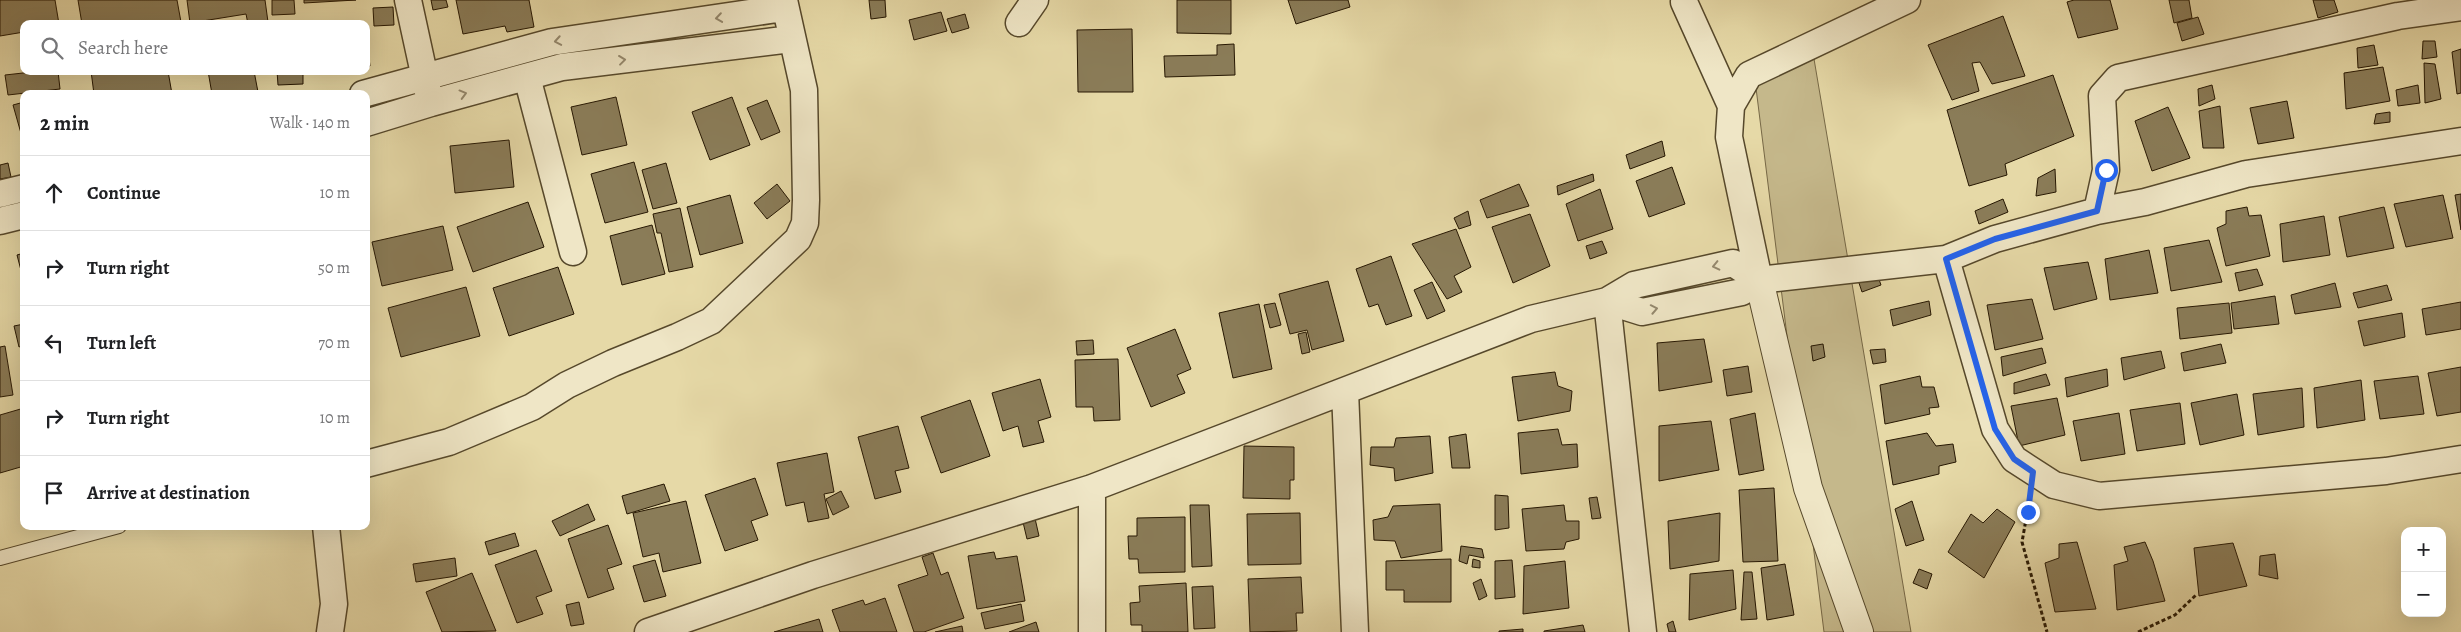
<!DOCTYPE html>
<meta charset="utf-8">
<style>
:root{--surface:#fff;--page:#f6f6f6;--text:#202124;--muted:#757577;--line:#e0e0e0}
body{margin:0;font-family:Alegreya,serif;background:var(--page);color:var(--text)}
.controls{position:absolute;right:15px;bottom:15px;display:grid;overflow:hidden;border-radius:10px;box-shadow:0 5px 20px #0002}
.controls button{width:45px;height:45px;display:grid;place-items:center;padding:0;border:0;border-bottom:1px solid var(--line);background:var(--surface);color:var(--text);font:25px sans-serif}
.stop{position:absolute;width:15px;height:15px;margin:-11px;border:4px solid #2563eb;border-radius:50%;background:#fff}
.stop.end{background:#2563eb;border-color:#fff;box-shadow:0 1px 5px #0008}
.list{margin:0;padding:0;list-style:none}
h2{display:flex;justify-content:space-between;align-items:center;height:65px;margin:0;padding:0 20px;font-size:21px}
h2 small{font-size:16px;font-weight:400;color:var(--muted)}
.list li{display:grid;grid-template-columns:32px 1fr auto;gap:15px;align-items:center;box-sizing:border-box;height:75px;padding:0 20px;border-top:1px solid var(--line)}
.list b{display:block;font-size:19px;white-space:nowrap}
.list em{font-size:16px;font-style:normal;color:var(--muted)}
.icon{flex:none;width:28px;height:28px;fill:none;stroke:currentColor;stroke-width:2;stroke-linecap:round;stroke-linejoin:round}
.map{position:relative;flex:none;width:2461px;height:632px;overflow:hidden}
.search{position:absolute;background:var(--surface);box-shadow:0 5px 20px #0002;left:20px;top:20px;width:350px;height:55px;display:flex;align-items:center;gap:12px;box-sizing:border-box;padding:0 18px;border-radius:10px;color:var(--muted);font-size:19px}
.panel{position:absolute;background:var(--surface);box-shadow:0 5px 20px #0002;left:20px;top:90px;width:350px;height:440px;border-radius:10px}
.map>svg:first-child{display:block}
</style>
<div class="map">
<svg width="2461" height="632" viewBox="0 0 2461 632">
<rect width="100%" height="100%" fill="#e6d9a7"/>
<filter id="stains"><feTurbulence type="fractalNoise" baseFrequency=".004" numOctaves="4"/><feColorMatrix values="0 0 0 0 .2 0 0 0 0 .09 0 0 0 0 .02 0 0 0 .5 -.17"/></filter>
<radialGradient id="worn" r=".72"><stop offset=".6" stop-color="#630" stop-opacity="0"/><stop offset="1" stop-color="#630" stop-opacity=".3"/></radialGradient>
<!-- green -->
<path fill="#c5b88b" stroke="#766846" d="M1813,53L1911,632H1824L1755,80Z"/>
<!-- building -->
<path fill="#8a7c58" stroke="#261702" d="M0,0H55L59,24H24V32L0,36Z
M78,0H177L181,22L82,24Z
M187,0H265L268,22L248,24L246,14L190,23Z
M272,0H294L295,14L272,15Z
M304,0H356L304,3Z
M431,0H446L448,7L433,10Z
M456,0H529L534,27L507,32L505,26L463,34Z
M869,0H885L886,17L871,19Z
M1177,0H1231V34L1177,33Z
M1288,0H1348L1350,7L1296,24Z
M2074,0H2110L2118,29L2078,38L2067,2Z
M2169,0H2189L2192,18L2174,23Z
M2313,0H2334L2338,12L2318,18Z
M393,7L394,25L374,26L373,8Z
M941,12L947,31L914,40L909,20Z
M965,14L969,28L952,33L947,19Z
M2003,16L2025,76L1992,84L1980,62L1972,63L1979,91L1952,100L1928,45Z
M2198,17L2204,34L2182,41L2177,23Z
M1132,29L1133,92H1078L1077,30Z
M366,34L370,66H366Z
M2423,41H2435L2437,57L2422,59Z
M1234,44L1235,75L1165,77L1164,56L1217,55V45Z
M2374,45L2378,65L2358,68L2357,48Z
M2461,49V93L2457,94L2452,52Z
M2424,63L2435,64L2441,99L2425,103Z
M2383,67L2390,101L2346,109L2344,73Z
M41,71H58L60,89L8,95L5,75Z
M91,71H168L172,94H94Z
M208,71H254L258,92L212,94Z
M277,71H303V84L278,85Z
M2053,75L2074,136L2005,164L2007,175L1969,186L1947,110Z
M2212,85L2215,99L2199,106L2198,89Z
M2418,85L2420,103L2398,106L2396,90Z
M616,97L627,145L582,155L571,107Z
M732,97L750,145L710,160L692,112Z
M767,100L780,132L761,140L747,108Z
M2287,101L2294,138L2258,144L2250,108Z
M24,102V144L13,105Z
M2220,106L2224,148H2203L2199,111Z
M2168,107L2190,158L2152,171L2135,121Z
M2390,112V122L2374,124L2376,114Z
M509,140L514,187L455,193L450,146Z
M1662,141L1665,156L1630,169L1626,155Z
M634,162L648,212L605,223L591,174Z
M8,163L11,177L0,179V165Z
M666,163L677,203L653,209L642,170Z
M1672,167L1685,204L1649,217L1636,181Z
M2055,169L2056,192L2036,196L2038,178Z
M1593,174L1594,181L1558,195L1557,186Z
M777,184L790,201L767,219L754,203Z
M1519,184L1529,206L1487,218L1480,200Z
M1600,189L1613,229L1578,241L1566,204Z
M2461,194V230L2455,195Z
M730,195L743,243L700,255L687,207Z
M2443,195L2453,238L2406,247L2394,204Z
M2003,199L2008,212L1979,224L1975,211Z
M528,202L544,247L473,272L457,227Z
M2247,207L2249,216L2261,215L2270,256L2226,266L2217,228L2226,224V211Z
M2384,207L2394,248L2347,257L2339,217Z
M680,208L693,267L669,272L661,233H657L653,214Z
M1468,211L1471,225L1459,229L1454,218Z
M1530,214L1550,266L1513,283L1492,227Z
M2324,216L2330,255L2283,262L2280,224Z
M652,225L665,274L622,285L610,236Z
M443,226L453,270L382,286L372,242Z
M1456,229L1471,267L1454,276L1462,292L1447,299L1412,244Z
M2209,240L2222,282L2171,291L2164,248Z
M1602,241L1607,253L1590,259L1586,246Z
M2149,250L2158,293L2110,300L2105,259Z
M24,253V282L17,255Z
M1391,256L1412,316L1386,325L1378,304L1369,307L1356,269Z
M2088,262L2097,299L2054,310L2044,268Z
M558,267L574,314L509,336L493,288Z
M2257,269L2263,285L2239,291L2235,273Z
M1876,271L1881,285L1862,292L1857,277Z
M1328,281L1344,341L1312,350L1307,330L1290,334L1279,294Z
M1432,282L1445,311L1427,319L1414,290Z
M2335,283L2341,307L2295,314L2291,295Z
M2387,285L2392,300L2358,308L2353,293Z
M466,287L480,336L401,357L388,308Z
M2275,296L2279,324L2234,329L2231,303Z
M2032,299L2043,339L1995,350L1987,305Z
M1929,301L1931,315L1893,326L1890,310Z
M2461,302V329L2426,335L2422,309Z
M1275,303L1281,325L1270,328L1264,305Z
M2229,303L2232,333L2180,339L2177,308Z
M1259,304L1272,369L1233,378L1219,313Z
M2402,313L2405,337L2364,346L2358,321Z
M24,324V345L19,347L14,326Z
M1175,329L1191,369L1177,375L1185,393L1151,407L1127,348Z
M1306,332L1310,352L1302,354L1298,334Z
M1704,339L1712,382L1659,391L1657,343Z
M1093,340L1094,354L1077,355L1076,341Z
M1823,344L1825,357L1813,361L1811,346Z
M2221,344L2226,363L2184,371L2181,353Z
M5,346L13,395L0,397V347Z
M2042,348L2046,363L2003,376L2001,357Z
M1885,349L1886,362L1873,364L1870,350Z
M2161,351L2165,368L2124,380L2121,358Z
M1118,359L1120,420L1094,421L1093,407H1076L1075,360Z
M1748,366L1752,392L1727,396L1723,370Z
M2461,367V412L2437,416L2428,373Z
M2107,369L2108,386L2067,397L2065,378Z
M1555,372L1558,386L1572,391L1570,411L1518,421L1512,377Z
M2046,374L2050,385L2014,394V383Z
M1920,376L1922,387H1934L1939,407L1929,408L1930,414L1885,424L1880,385Z
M2418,376L2424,414L2380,419L2374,381Z
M1040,379L1051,417L1038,421L1044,442L1023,447L1018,426L1003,431L992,393Z
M2361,380L2365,420L2317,428L2314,388Z
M2302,388L2304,427L2258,435L2253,394Z
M2237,394L2244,435L2200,445L2191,403Z
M2057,398L2065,435L2019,446L2011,406Z
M970,400L990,456L941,473L921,417Z
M2180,403L2185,444L2137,451L2130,410Z
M24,408V466L0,473V415Z
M1755,413L1764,470L1739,475L1730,419Z
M2119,413L2125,454L2081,461L2073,421Z
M1711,421L1719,470L1659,481V426Z
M898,426L909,468L895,471L901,492L875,499L858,437Z
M1558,429L1562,445L1577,444L1578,467L1521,474L1518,433Z
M1927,433L1936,446L1953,444L1956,462L1939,466V474L1893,485L1886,441Z
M1466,434L1470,468H1452L1449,437Z
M1430,436L1433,473L1395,481L1394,468L1370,465L1371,447H1394L1396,438Z
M1244,446L1294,447V480H1290V499L1243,498Z
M827,453L834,492L824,494L829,518L808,522L804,502L786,506L777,463Z
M755,478L768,515L751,521L758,540L725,551L705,495Z
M664,484L670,501L627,514L622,496Z
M1774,488L1778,561L1743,562L1739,490Z
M841,491L849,507L833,515L826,499Z
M1495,495L1508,496L1509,528L1495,530Z
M1597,497L1601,518L1592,519L1589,498Z
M686,501L701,563L663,572L659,553L643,557L633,513Z
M1912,501L1924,540L1906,546L1895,509Z
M588,504L595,520L560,536L552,521Z
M1440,504L1442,551L1401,558L1395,541L1374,540L1373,520L1388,517L1393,506Z
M1190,505H1209L1212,566L1192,567Z
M1564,505L1566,521H1579V539L1566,542L1564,549L1526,551L1522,509Z
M1997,509L2015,522L1984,578L1948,552L1971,514L1983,523Z
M1300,513L1301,564L1248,565L1247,514Z
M1720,513L1719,561L1670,569L1668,521Z
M1034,514L1039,536L1027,539L1022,518Z
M1185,517V572L1139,573L1138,559H1129L1128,536H1137V518Z
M608,525L622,564L607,569L614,589L588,598L568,539Z
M515,533L519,546L489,555L485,542Z
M2077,542L2096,609L2055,612L2045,563L2059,558V544Z
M2145,542L2153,561L2165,601L2117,610L2114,565L2128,561L2124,547Z
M2233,543L2247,586L2199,596L2194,548Z
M1461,546L1482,549L1484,558L1469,555L1467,564L1459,561Z
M536,550L552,591L536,597L543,614L517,623L495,565Z
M994,552L996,559L1017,556L1025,601L977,609L968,556Z
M933,553L941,575L948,572L964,618L924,632H914L898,585L928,575L922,557Z
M2275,554L2278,579L2259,575L2260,556Z
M455,558L457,576L416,582L413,564Z
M1451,559V602H1404V590H1386V561Z
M1473,559L1480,561V568L1472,567Z
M655,560L666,596L644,602L633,566Z
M1512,560L1515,597L1495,599V561Z
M1565,561L1569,608L1523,614L1524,566Z
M1785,564L1794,615L1767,620L1761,568Z
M1919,569L1932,574L1927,589L1913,583Z
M1733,570L1736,609L1689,620L1690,574Z
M1744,572H1752L1757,619L1741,620Z
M472,573L496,631L442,632L426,592Z
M1301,577L1303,613H1296L1297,631L1250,632L1248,579Z
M1481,579L1487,596L1479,600L1473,583Z
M1186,583L1188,632H1142V625H1131L1130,603L1140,602L1139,586Z
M1213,586L1215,628L1194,629L1192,587Z
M885,598L897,632H840L832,610L863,600L865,605Z
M579,602L584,624L571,626L566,605Z
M1021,604L1024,621L985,629L981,613Z
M819,619L823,632H774Z
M1673,621L1676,632H1669L1667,624Z
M1036,622L1039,632H1009Z
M1583,625L1585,632H1544V631Z
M962,626L963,632H935Z
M1523,629V632H1499V631Z"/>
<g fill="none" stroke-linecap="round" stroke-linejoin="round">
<!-- service casing -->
<g stroke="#56482b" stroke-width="16">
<path id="service" d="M0,558L119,526"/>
</g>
<!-- minor casing -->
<g stroke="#56482b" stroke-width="29">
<path id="minor" d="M408,0L428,92
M1684,2L1731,106
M1019,23L1035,0
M527,77L573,252
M363,94L552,42L784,8
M366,123L431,103L562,67L791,39
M0,194L24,188
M2097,211L2106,170L2102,96L2118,78L2398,16L2461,7
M0,221L24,215
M1946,259L1995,429L2014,459L2054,485L2099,496L2386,471L2461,459
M1759,280L1729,137L1731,106L1749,75L1907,0
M1607,301L1642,312L1742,292L1759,280L1946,259L1995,239L2097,211L2145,202L2246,174L2461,141
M1607,301L1643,632
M1345,391L1355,632
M366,464L449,442L532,407L567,385L613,363L677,337L711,321L798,239L805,223L806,200L804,90L784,0
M1092,488V632
M326,526L334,604L330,632
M648,632L813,575L1092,488L1531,319L1607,301L1634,285L1733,263L1759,280"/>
</g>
<!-- tertiary casing -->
<g stroke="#56482b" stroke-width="30">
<path id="tertiary" d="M1759,280L1808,488L1859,632"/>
</g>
<!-- path -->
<path stroke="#261702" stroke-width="3" stroke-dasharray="4 2.5" stroke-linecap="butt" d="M2030,497L2022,542L2047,632
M2138,632L2175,615L2196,595"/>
<!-- service -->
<use href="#service" stroke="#efe6c6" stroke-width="14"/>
<!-- minor -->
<use href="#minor" stroke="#efe6c6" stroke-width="26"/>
<!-- tertiary -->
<use href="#tertiary" stroke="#efe6c6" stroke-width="28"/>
</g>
<!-- one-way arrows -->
<defs><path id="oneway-chevron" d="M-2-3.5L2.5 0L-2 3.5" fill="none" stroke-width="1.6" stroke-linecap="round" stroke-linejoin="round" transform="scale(1.25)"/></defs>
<g stroke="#95896e">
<use href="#oneway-chevron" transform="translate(719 18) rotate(172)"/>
<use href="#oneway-chevron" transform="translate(558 41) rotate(170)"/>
<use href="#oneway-chevron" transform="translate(622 60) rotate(-7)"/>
<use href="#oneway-chevron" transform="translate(463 94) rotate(-15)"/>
<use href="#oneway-chevron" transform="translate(1716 266) rotate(167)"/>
<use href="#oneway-chevron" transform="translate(1654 309) rotate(-11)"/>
</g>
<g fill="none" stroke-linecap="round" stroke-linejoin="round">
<!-- route -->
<path stroke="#2563eb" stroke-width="6" d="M2028,512L2033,472L2014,459L1995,429L1946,259L1995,239L2097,211L2106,170"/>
</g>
<rect width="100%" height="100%" filter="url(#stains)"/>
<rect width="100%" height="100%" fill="url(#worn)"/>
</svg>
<div class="controls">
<button>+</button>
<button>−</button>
</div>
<div class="stop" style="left:2106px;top:170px"></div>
<div class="stop end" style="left:2028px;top:512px"></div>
<div class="search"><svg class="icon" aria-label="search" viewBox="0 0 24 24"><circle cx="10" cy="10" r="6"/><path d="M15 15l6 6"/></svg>Search here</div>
<section class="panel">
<h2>2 min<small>Walk · 140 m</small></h2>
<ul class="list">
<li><svg class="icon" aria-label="ahead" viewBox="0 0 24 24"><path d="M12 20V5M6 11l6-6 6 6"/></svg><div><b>Continue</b></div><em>10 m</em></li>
<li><svg class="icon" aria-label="right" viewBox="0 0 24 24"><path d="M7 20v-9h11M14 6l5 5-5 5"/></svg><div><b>Turn right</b></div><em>50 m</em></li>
<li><svg class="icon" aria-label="left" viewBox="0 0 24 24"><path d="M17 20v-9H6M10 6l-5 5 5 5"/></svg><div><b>Turn left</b></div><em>70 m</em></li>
<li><svg class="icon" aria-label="right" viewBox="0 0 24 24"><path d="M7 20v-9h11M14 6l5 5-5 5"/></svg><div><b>Turn right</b></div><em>10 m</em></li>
<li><svg class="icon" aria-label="arrive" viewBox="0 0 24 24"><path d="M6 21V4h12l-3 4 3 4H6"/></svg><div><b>Arrive at destination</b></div></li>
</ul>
</section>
</div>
